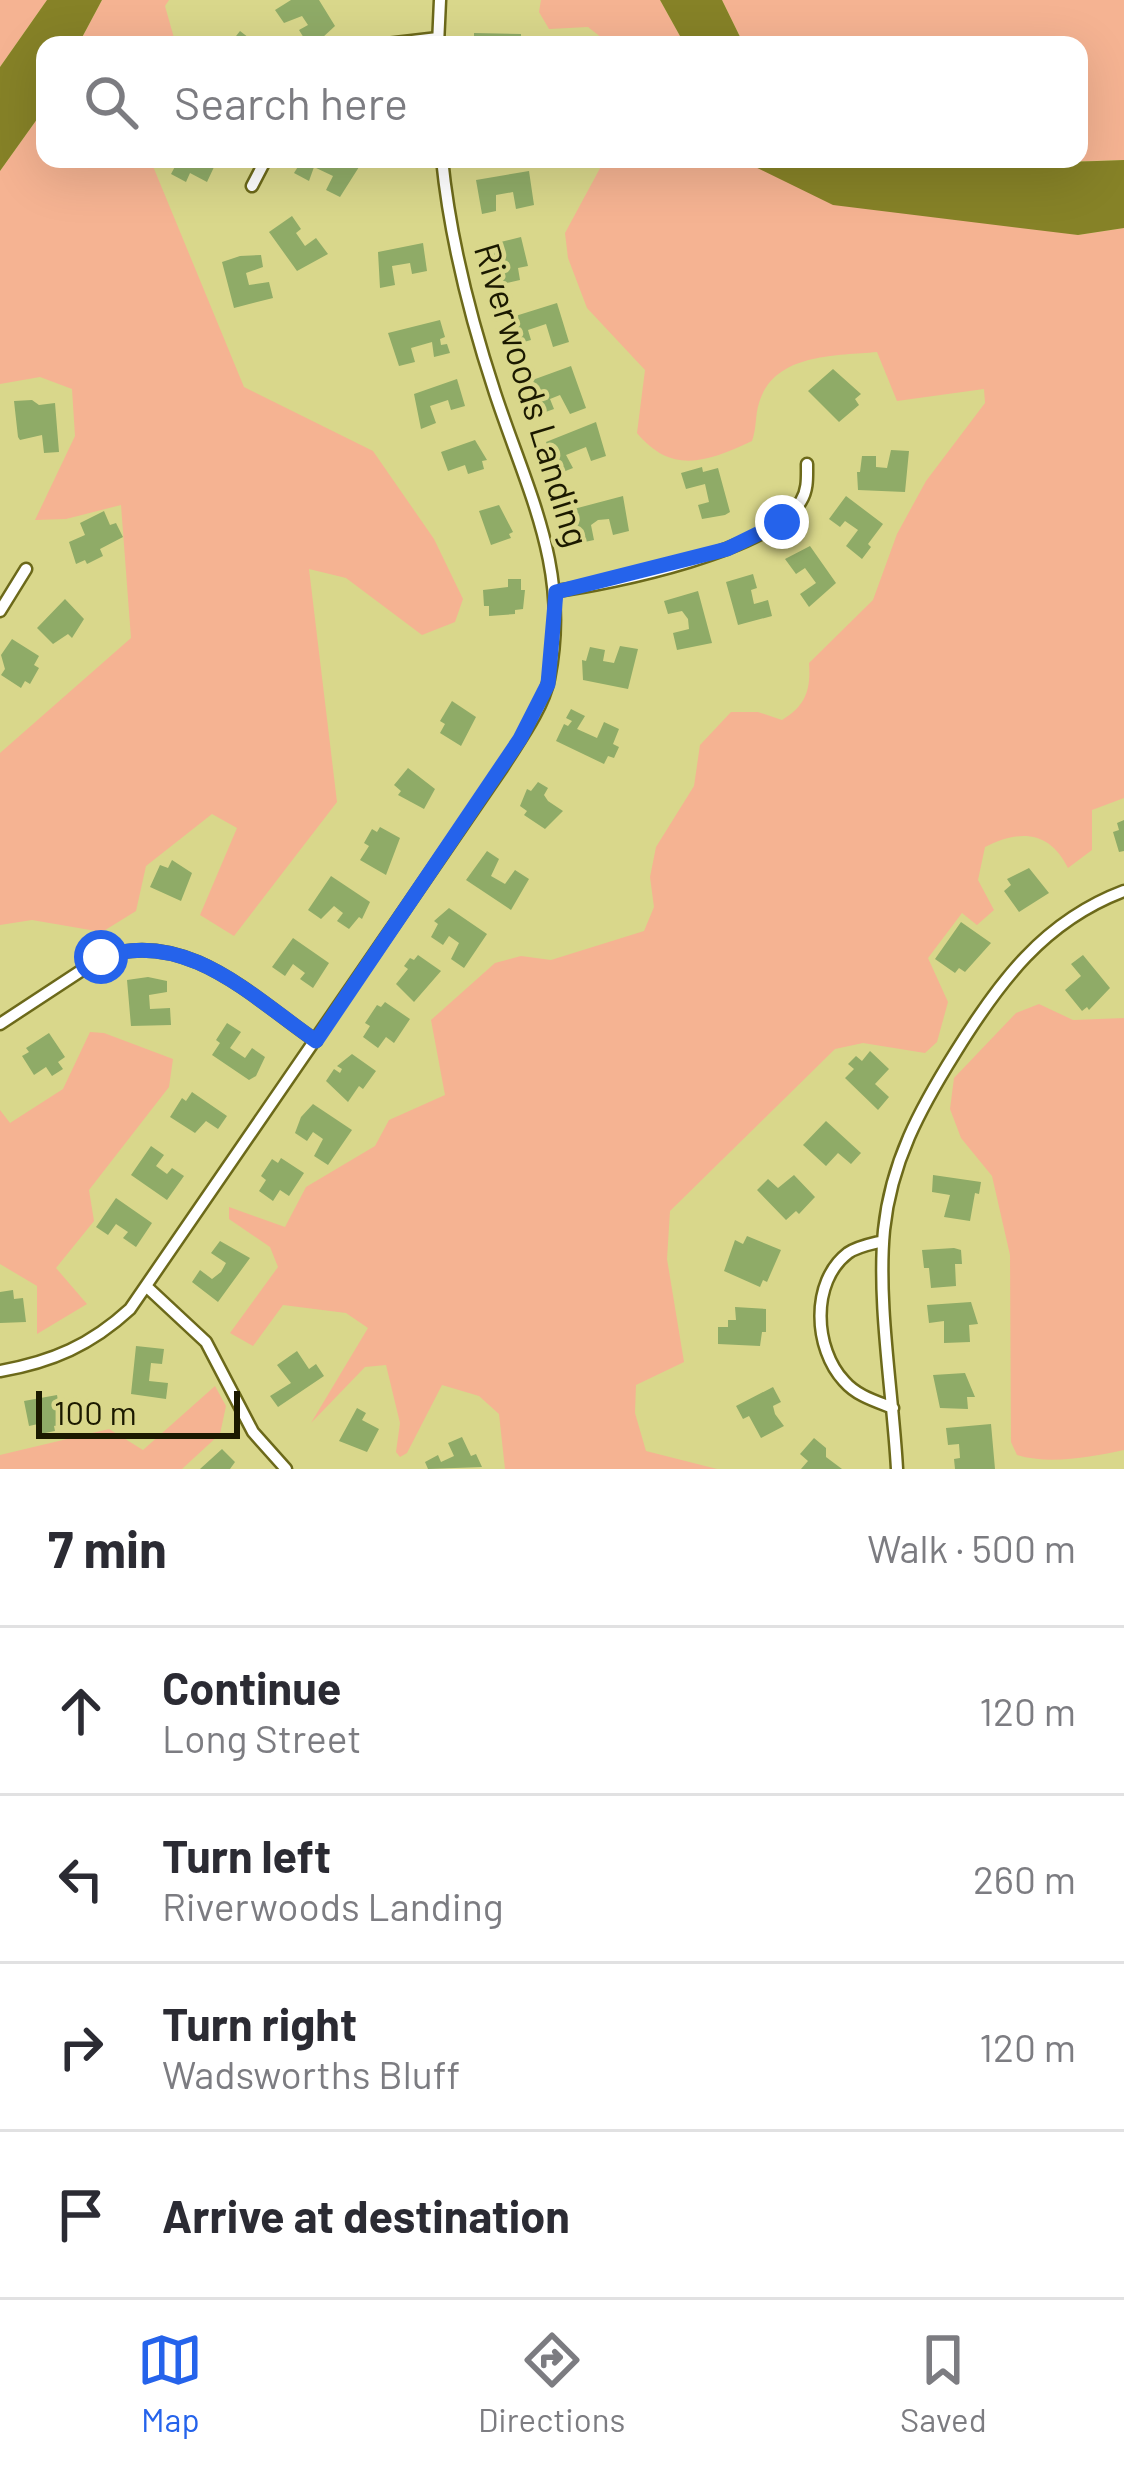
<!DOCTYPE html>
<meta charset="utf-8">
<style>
:root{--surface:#fff;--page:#f2f2f3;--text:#2b2b33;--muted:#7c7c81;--line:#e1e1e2;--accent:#2563eb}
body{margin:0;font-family:Barlow,sans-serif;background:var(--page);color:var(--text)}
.scale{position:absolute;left:36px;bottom:30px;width:204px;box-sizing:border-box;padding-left:12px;border:6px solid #1b1900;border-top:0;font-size:33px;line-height:42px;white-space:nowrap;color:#1b1900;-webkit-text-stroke:9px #d9d78b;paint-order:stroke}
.stop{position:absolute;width:36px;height:36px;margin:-27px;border:9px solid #2563eb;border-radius:50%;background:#fff}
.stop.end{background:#2563eb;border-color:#fff;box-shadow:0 3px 12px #0008}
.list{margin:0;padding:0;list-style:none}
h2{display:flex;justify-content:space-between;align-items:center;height:156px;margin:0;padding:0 48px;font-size:51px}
h2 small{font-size:39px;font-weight:400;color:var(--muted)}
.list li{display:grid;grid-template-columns:78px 1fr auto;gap:36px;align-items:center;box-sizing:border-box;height:168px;padding:0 48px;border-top:3px solid var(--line)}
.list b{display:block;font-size:45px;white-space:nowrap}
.list p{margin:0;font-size:39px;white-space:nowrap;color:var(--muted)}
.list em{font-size:39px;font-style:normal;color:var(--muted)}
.icon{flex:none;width:66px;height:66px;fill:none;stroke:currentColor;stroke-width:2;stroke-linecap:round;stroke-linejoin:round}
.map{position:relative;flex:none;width:1124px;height:1469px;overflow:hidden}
.search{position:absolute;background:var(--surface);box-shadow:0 12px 48px #0002;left:36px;right:36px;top:36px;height:132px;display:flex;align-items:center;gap:30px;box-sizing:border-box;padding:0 42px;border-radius:24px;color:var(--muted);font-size:45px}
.sheet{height:828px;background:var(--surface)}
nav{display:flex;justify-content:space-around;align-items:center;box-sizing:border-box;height:168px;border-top:3px solid var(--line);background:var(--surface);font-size:33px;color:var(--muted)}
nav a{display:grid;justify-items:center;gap:6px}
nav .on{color:var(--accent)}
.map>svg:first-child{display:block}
</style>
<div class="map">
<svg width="1124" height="1469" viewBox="0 0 1124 1469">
<rect width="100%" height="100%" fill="#d9d78b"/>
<!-- green -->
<path fill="#f5b392" d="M0,0H47L0,67Z
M102,0H169L165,6L176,45H78Z
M541,0H660L685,45H611L588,27L549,29L539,12Z
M722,0H1124V160L949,165L919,159H1079V45H744Z
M45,108V159H150L244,387L373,451L434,539L463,599L455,622L422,635L346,578L309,569L337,802L234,936L200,915L237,828L212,814L146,866L136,911L102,932L32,920L0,925V753L131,638L121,505L66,519L35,520L75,436L72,389L40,377L0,384V171Z
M605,159H739L1078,235L1124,228V798L1092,810V850L1068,868C1050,831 1020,829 985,847L978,880L994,910L977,925L962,913L928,958L948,1002L937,1042L925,1053L863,1043L835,1049L670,1211L667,1259L684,1362L636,1385L635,1413L646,1451L717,1469H505L499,1414L479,1396L442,1385L407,1453L400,1457L396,1452L400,1423L386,1365L365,1367L311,1423L368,1328L346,1313L283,1305L253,1346L230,1333L278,1267L270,1247L229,1219V1207L285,1227L306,1187L375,1146L389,1120L445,1095L431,1020L495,963L521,956L551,960L644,931L654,907L650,877L656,847L694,786L700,745L731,712H758L782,720C806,706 811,689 809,663L873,600L897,534L926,481L985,403L984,389L897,401L877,352C835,356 774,353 759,403C755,415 757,427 752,441C707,462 672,475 637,433L645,370L587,308L568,258L565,233Z
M1039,1004L1073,1020L1124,1018V1450C1092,1457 1049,1465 1017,1455L1011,1442L1010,1255L992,1176L961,1138L950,1109L954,1078L1016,1013Z
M90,1032L104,1033L173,1059L169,1087L89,1190L94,1221L56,1268L87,1304L37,1334V1286L0,1264V1110L10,1123L63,1089Z
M215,1386L226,1406L220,1434L182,1469H0V1455L109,1429L143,1450Z"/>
<!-- water -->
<path fill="#868227" d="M47,0H102L78,45H45V108L0,171V67Z
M660,0H722L744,45H685Z
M739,159C868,159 995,166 1124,160V228L1078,235L833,205Z"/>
<!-- building -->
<path fill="#8fab67" d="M291,0H319L335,26L322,38L307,43L299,30L308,25L302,16L284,23L275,10Z
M240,31L253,41L250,45H229Z
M474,33L521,34V45H474Z
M179,159H215L214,167L207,182L190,173L186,182L171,174Z
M301,159H344L359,167L340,197L326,190L333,176L314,167L309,181L294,173L299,165L304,168L307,162Z
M529,171L534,205L516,209L513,192L496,195V211L482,214L476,180Z
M292,216L301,229L296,233L305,246L316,238L328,254L297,271L269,232Z
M521,237L528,266L518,268L520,280L502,284L499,271L493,273L489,252L493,251L492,244Z
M423,243L427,271L412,274L410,263L392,266L395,285L380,288L378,252Z
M261,255L263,267L246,273L249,285L269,282L273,298L234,308L222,262L240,256Z
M557,303L569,342L553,347L546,324L528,330L531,340L513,345L509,318Z
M440,320L445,337L440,339L441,345L447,344L450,353L434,357L432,342L411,348L415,362L399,366L388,333Z
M571,366L586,408L570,414L560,395L550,399L554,409L540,414L531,400L527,382Z
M833,369L861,394L855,399L859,405L839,422L808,391Z
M457,379L465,406L451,410L448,400L430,406L436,423L421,429L414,394Z
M32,400L39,405L55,403L59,452L44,453L42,435L20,440L18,437L14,401Z
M596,422L606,456L591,461L586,447L566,455L573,468L558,474L554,465L560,463L558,457L552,458L546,442Z
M475,440L487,460L482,461L484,469L468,474L465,465L448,471L441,452Z
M891,450L909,451L905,492L858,490L857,472H860L862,456H876V467L887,468Z
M702,467L703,472L718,468L730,512L725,515L702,519L698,505L709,502L705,484L686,489L681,473Z
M623,496L629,531L613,535L609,519L598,520L591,525L594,540L580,543L570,510Z
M846,496L883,524L868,544L871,547L862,559L846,546L858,530L845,521L840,527L829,519Z
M499,505L513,532L509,534L511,538L491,545L479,511Z
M104,511L110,525L116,523L123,537L100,549L103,556L87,564L85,560L76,564L69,542L85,535L80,523Z
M810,546L836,583L809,607L800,594L816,583L805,568L796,574L785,559Z
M753,574L757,588L751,590L754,604L768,600L772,616L738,625L726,582Z
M508,579H521V590H525L523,609L515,610V614L489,616V606H484L483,590L508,587Z
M698,591L712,643L677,650L673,633L689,629L688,619L682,611L668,614L664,601Z
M65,599L84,619L72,638L68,634L53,644L37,628Z
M12,639L39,656L34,665L39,668L30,684L25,681L21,688L1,675L5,669L1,655Z
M620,646L638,649L628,689L583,680L582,660L586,661L590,647L605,650L603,661L614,663Z
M452,701L476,717L461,746L440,733L445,724L440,721Z
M571,709L585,716L577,729L597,738L604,722L619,729L613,744L619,747L614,758L608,756L604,764L556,741L564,724L568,726L572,721L566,718Z
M408,768L435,789L424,809L398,795L401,791L394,785Z
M538,782L548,788L544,795L548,801L563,811L545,829L524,815L527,811L520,806L527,789L531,791Z
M1124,820V851L1119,852L1113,832L1119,830L1117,823Z
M380,827L400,838L386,875L360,860L369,846L364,843L372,829L377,832Z
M487,851L499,859L491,876L505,884L515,870L529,879L511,910L466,880Z
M172,860L192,873L181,901L150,887L160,865L168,868Z
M1029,868L1049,893L1019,912L1004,891L1011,885L1007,879Z
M331,876L370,902L362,919L359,917L349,929L337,921L343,913L334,906L321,919L308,910Z
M449,908L487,934L464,968L451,959L459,943L449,936L443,945L431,937L438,924L434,921Z
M961,922L991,943L965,972L959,968L955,973L935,959Z
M293,938L329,963L313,988L300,979L305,973L293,964L285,976L272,967Z
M418,955L441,971L414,1002L396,984L408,969L404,966L410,958L414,960Z
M1083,955L1110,988L1089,1010L1087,1007L1082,1011L1065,990L1081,976L1071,964Z
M148,977L167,981V992L149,995L150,1009L170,1008L171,1025L131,1026L127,980Z
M385,1002L410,1019L394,1043L386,1037L378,1048L363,1037L370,1026L365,1023L377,1005L381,1007Z
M227,1023L241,1032L230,1048L245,1058L252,1048L265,1057L256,1076L249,1080L212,1055L220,1043L216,1040Z
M49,1033L65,1057L58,1062L63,1069L52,1076L46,1067L34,1075L22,1056L29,1052L26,1048Z
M870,1051L889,1069L875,1084L889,1097L878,1110L845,1078L854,1069L848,1064L856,1056L862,1061Z
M352,1054L376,1071L363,1089L359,1086L348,1102L326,1081L334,1069L340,1073L342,1069L337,1066Z
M192,1092L227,1116L218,1129L206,1121L195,1133L170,1117L182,1098L186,1101Z
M313,1104L352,1130L328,1165L314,1156L323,1139L313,1132L307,1141L295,1133L301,1117Z
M826,1121L861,1153L851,1164L838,1153L826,1166L803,1145Z
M151,1146L164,1155L156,1166L167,1174L172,1168L184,1176L167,1200L131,1175Z
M281,1158L304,1173L289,1196L280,1190L273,1201L259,1191L266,1180L261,1176L272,1159L278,1163Z
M794,1175L815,1197L799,1214L796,1211L786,1220L757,1190L768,1179L778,1188Z
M933,1175L981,1182L979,1194L975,1193L970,1221L944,1217L950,1195L932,1192Z
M116,1198L152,1223L136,1247L123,1238L128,1232L116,1224L108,1235L96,1227Z
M747,1236L781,1250L767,1282L763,1280L760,1287L724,1271L735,1240L743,1244Z
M220,1241L250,1258L218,1302L192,1282L200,1270L212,1279L221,1272L226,1263L211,1253Z
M954,1248L961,1250L962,1264H955L956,1286L931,1288L929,1268H924L922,1250Z
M13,1290L14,1299L23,1298L26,1322L0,1323V1292Z
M971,1302L978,1324L969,1325L970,1342L944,1343V1321L929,1323L927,1305Z
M735,1307L766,1309V1332H762L760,1346L718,1344V1327H728V1320H736Z
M136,1346L164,1349L162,1364L151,1363L149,1381L168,1383L166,1399L131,1394Z
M297,1351L309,1369L316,1364L324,1376L278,1407L270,1396L291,1383L277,1365Z
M965,1373L975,1397H967L968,1409L940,1408L933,1375Z
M773,1387L781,1402L773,1406L775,1414L784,1426L761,1438L749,1416L743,1419L736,1406Z
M57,1395L62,1424L54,1426L55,1431L40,1434L38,1424L29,1426L24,1401Z
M357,1408L366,1413L362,1420L379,1429L367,1452L339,1441Z
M991,1424L995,1469H955L954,1459L960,1458L959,1444L948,1445L946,1428Z
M462,1437L471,1456L476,1454L482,1467L428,1469L425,1462L438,1455L441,1462L454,1456L448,1443Z
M814,1438L826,1448V1457L842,1469H801L808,1461L800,1454Z
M222,1449L235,1462L230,1469H200Z"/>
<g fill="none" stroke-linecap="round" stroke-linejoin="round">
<!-- street casing -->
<g stroke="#6c691a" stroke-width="15">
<path id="street" d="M378,45L438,38
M438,45L440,0
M252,186L266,159
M556,591C612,584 773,550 801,501C808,490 807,477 807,464
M0,611L26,569
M0,1024L102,957C186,928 251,996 316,1041
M883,1241C871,1244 858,1246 848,1253C810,1282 814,1349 844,1381C857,1396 875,1401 893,1408
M147,1287L206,1342L253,1432L286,1469
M0,1371C52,1362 91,1345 130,1309L502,768C518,742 543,709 549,679C571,570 528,493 495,393C470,317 450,239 442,159
M897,1469C893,1394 877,1304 884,1230C891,1162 920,1109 955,1053C999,982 1044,921 1124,891"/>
</g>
<!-- street -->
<use href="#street" stroke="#fff" stroke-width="10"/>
</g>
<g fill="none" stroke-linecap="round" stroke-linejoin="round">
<!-- route -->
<path stroke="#2563eb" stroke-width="15" d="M101,957C186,928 251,996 316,1041L520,739L548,684L556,592L727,549L782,522"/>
</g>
<g text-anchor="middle" stroke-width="9" stroke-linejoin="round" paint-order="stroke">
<!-- street labels -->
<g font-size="36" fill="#1b1900" stroke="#d9d78b">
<text transform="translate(532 395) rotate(73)" y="13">Riverwoods Landing</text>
</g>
</g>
</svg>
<div class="scale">100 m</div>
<div class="stop" style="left:101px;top:957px"></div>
<div class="stop end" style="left:782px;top:522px"></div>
<div class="search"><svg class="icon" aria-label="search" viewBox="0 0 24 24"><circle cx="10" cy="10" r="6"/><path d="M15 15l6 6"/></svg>Search here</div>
</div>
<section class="sheet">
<h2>7 min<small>Walk · 500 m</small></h2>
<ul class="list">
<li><svg class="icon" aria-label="ahead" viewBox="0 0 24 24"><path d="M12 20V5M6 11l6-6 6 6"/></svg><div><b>Continue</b><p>Long Street</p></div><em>120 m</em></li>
<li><svg class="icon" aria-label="left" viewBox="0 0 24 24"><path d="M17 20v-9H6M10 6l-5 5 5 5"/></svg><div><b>Turn left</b><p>Riverwoods Landing</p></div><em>260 m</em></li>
<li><svg class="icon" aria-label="right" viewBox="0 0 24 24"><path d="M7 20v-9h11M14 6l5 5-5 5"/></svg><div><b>Turn right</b><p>Wadsworths Bluff</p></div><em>120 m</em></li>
<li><svg class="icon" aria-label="arrive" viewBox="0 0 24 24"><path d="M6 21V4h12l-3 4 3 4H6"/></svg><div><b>Arrive at destination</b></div></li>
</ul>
</section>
<nav>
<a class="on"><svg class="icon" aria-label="map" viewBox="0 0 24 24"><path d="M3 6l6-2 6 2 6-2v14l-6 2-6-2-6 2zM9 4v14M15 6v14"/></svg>Map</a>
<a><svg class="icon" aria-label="directions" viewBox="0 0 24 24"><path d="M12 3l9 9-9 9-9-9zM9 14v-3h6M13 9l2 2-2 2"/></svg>Directions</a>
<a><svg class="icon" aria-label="saved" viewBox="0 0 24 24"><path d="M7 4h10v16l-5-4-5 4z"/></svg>Saved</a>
</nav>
